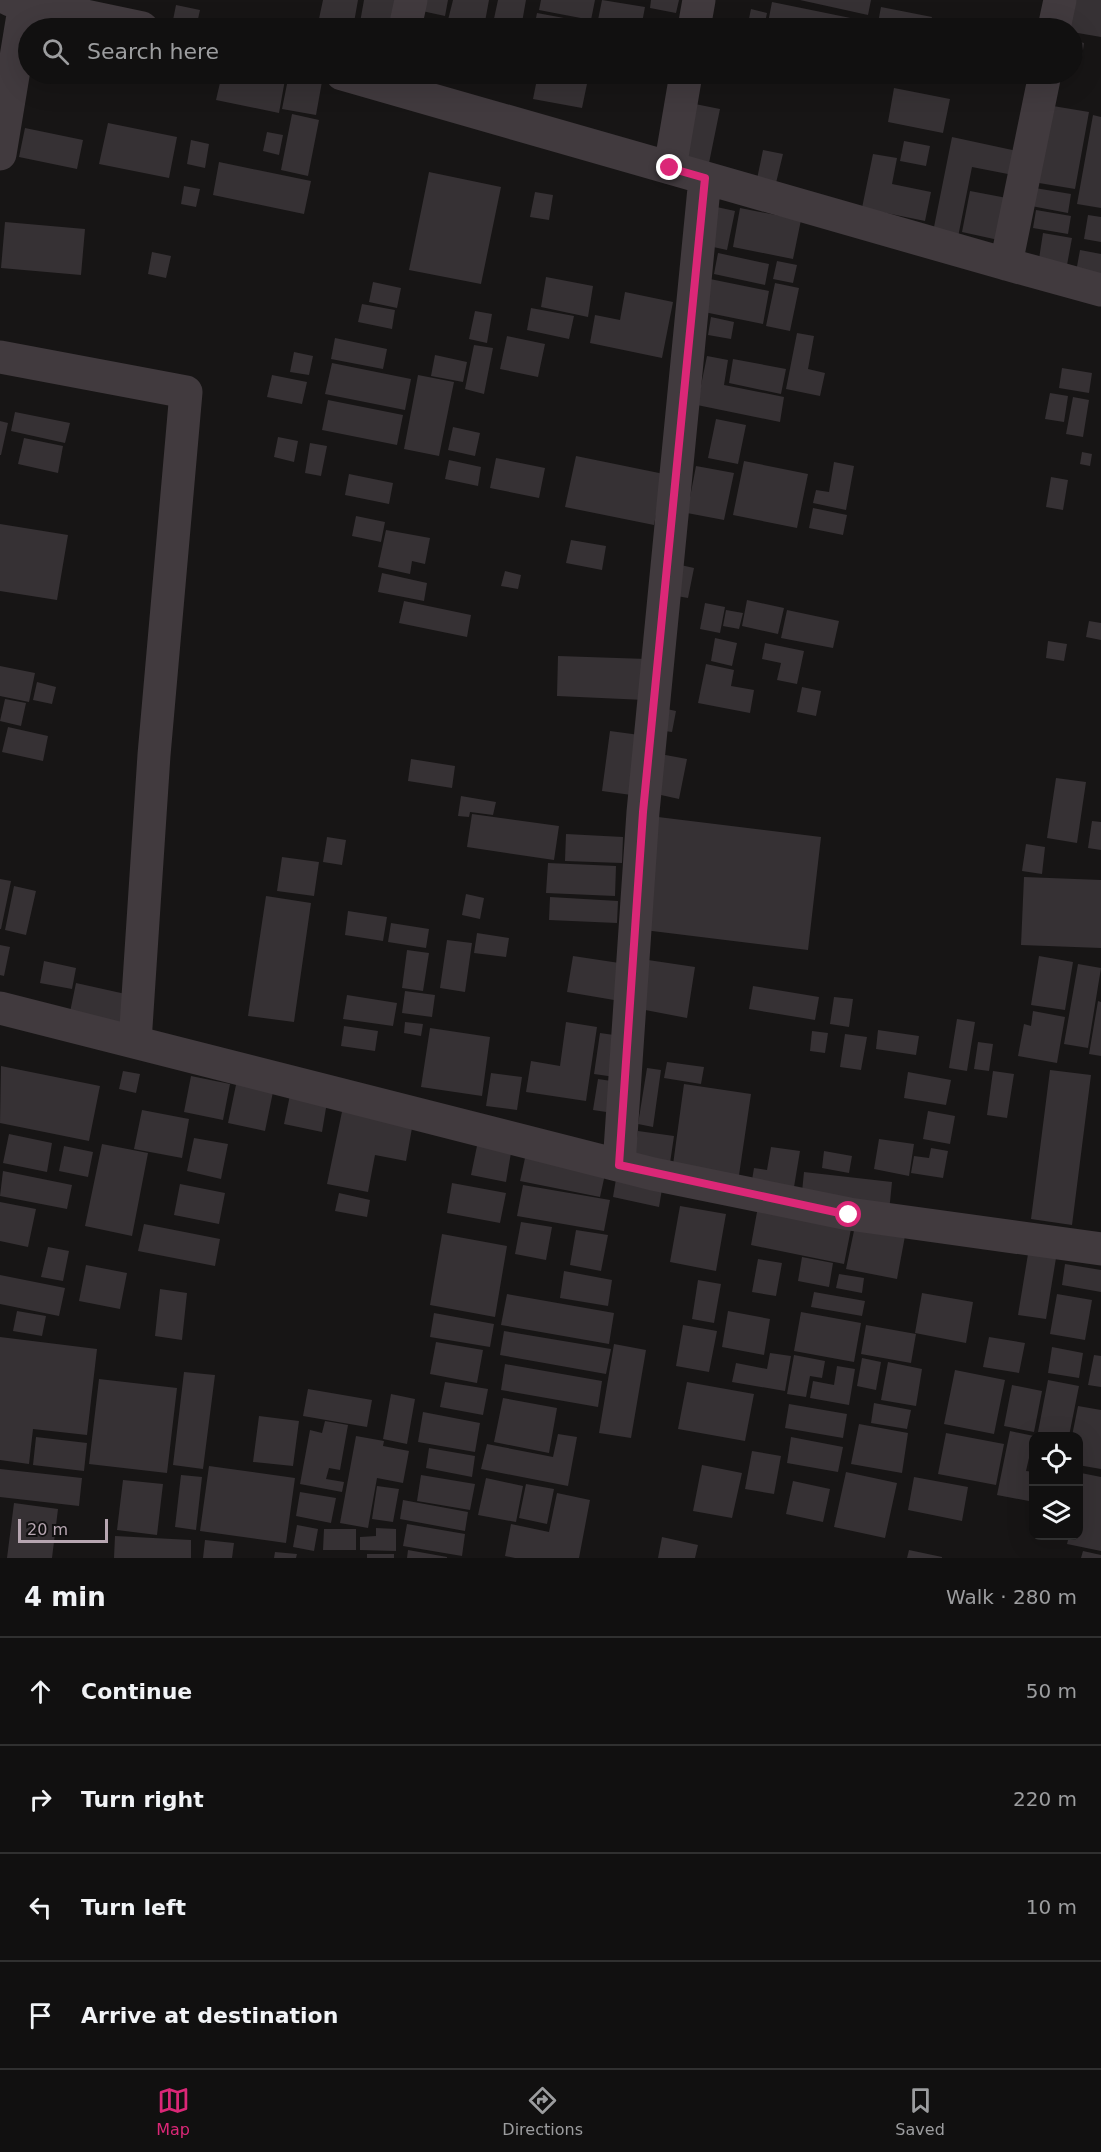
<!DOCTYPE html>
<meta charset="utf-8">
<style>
:root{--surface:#111010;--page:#1e1e1e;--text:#f1f3f6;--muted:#9c9d9f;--line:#303030;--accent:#db2777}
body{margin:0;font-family:"DejaVu Sans",sans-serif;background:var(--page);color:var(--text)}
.controls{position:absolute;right:18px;bottom:18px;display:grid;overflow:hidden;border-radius:12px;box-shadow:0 6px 24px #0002}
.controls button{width:54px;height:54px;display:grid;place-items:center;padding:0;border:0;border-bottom:2px solid var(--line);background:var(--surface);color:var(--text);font:30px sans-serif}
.scale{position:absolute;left:18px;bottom:15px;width:90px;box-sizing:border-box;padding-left:6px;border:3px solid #b7a6b1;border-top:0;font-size:16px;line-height:21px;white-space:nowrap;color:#b7a6b1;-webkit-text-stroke:4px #111010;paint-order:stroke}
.stop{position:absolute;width:18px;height:18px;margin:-14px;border:4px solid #db2777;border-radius:50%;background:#fff}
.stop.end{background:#db2777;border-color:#fff;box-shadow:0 2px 6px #0008}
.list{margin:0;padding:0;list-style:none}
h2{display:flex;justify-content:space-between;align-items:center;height:78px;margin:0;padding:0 24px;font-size:26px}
h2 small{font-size:20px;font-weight:400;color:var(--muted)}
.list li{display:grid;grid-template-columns:39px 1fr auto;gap:18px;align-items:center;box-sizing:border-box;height:108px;padding:0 24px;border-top:2px solid var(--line)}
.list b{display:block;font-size:22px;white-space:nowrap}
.list em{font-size:20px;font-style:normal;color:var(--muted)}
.icon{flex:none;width:33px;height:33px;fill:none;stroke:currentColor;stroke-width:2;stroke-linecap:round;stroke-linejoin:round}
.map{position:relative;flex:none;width:1101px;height:1558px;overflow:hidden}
.search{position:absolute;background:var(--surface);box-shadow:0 6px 24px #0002;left:18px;right:18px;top:18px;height:66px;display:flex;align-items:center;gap:15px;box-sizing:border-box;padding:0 21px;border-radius:33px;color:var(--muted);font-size:22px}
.sheet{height:510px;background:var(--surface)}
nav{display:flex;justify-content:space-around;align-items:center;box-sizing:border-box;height:84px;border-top:2px solid var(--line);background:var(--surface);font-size:16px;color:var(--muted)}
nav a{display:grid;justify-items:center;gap:3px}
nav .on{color:var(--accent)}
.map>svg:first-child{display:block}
</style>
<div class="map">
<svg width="1101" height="1558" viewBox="0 0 1101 1558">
<rect width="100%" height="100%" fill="#171515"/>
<!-- building -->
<path fill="#363134" d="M323,0H358L353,28H317Z
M364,0H397L392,28H359Z
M424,0H448L445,16L422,11Z
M453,0H489L484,27L448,20Z
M498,0H526L521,28H492Z
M541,0H595L591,20L539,10Z
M602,0L645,7L641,28L598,20Z
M651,0H679L676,13L650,8Z
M800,0H871L868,15Z
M1063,0H1101V37L1072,32V28H1058Z
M772,2L875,23L874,28H767Z
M176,5L200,10L196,28L172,25Z
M881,7L932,17L929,28H877Z
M751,9L767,13L764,28H747Z
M537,13L564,18L562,28H534Z
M1072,40L1084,43L1082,57L1072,56Z
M222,74H286L279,113L216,100Z
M289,74H309L323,76L316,115L282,109Z
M538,74H562L588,79L582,108L533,99Z
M894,88L950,99L943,133L888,122Z
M690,103L720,109L709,163L679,157Z
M1047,105L1089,112L1075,189L1033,182Z
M292,114L319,120L308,176L281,170Z
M1093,115L1101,117V208L1077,204Z
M108,123L177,137L169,178L99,164Z
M25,128L83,140L77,169L19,157Z
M267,132L283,135L279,155L263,151Z
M952,137L1017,151L1013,175L972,167L958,237L933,232Z
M191,140L209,144L205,168L187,164Z
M904,141L930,146L926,166L900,161Z
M763,150L783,154L776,183L757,179Z
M873,154L897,158L892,184L931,192L925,221L862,208Z
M219,162L311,181L304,214L213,195Z
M429,172L501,187L481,284L409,270Z
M184,186L200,189L196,207L181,204Z
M1029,187L1071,194L1068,213L1026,205Z
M970,191L1012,199L1003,241L962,232Z
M535,192L553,195L549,220L530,217Z
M712,206L735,211L727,250L704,245Z
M740,208L801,220L793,259L733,247Z
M1036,210L1071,216L1068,234L1033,228Z
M1088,215L1101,217V242L1084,239Z
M5,222L85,229L81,275L1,268Z
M1043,233L1072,238L1067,265L1039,259Z
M1080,250L1101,254V276L1076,272Z
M152,252L171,256L166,278L148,274Z
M718,253L769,264L765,285L714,274Z
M777,261L797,265L793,283L773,279Z
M546,277L593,286L588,317L541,307Z
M710,279L769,291L763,324L704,312Z
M373,282L401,288L397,308L369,302Z
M775,283L799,288L790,331L766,326Z
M625,292L673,302L662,358L590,343L595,315L620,320Z
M362,304L395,310L392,329L358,322Z
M531,308L574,316L569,339L527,330Z
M475,311L492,314L487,343L469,339Z
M711,317L734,322L731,339L708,335Z
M797,333L814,336L808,369L825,373L820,396L786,389Z
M507,336L545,344L538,377L500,369Z
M335,338L387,349L383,369L331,359Z
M474,345L493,348L484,394L465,389Z
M294,352L313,356L309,375L290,372Z
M435,355L467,362L463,382L431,376Z
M707,356L728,360L724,385L784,397L780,422L697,405Z
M733,359L786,369L781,394L729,383Z
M332,363L411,379L405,410L325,394Z
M1062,368L1092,373L1089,393L1059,388Z
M272,375L307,382L302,404L267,397Z
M418,375L454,382L439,456L404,449Z
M1050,393L1068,396L1064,422L1045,419Z
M1073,397L1089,400L1083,437L1066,434Z
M328,400L403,415L397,445L322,430Z
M15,412L70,423L65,443L11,431Z
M716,419L746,425L738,464L708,458Z
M0,421L8,423L1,455H0Z
M453,427L480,433L475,456L448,450Z
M278,437L298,441L294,462L274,457Z
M24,438L63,446L58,473L18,464Z
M310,443L327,446L321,476L305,473Z
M1082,452L1092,454L1090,466L1080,464Z
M576,456L664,474L654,525L565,507Z
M496,458L545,468L539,498L490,488Z
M449,460L481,467L478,486L445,479Z
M744,461L808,474L797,528L733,515Z
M834,462L854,466L846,510L813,503L816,490L829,492Z
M696,466L734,473L724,520L687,513Z
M349,474L393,483L389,504L345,495Z
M1051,477L1068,480L1063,510L1046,507Z
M813,508L847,515L843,535L809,528Z
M356,516L385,522L381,542L352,536Z
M0,524L68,535L57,600L0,591Z
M386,530L430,538L425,564L412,561L410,574L378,567Z
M571,540L606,546L602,570L566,563Z
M676,564L694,568L688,598L671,595Z
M505,571L521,575L518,589L501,586Z
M382,573L427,583L424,601L378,592Z
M747,600L784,608L778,634L742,626Z
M404,601L471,615L467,637L399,623Z
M705,603L725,607L720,633L700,629Z
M726,610L743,613L739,629L723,626Z
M787,610L839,621L833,648L781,638Z
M1089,621L1101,623V640L1086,637Z
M715,638L737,643L732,666L711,661Z
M1048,641L1067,644L1064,661L1046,658Z
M765,643L804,651L797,684L777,680L781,663L762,659Z
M558,656L647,659L645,700L557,696Z
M706,664L734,670L731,686L754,690L750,713L698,703Z
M0,666L35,673L29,702L0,696Z
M37,682L56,687L52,704L33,700Z
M802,687L821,691L816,716L797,712Z
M5,699L26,703L21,726L0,721Z
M662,708L676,711L672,732L657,730Z
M8,727L48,736L43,761L2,752Z
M610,731L647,736L639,796L602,791Z
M660,754L687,759L679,799L652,793Z
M411,759L455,766L452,788L408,781Z
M1056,778L1086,782L1077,843L1047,838Z
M461,796L496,802L493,815L470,812L469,817L458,816Z
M472,814L559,826L554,860L467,847Z
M658,817L821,837L808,950L644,930Z
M1092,821L1101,822V850L1088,848Z
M566,834L623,837L622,863L565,861Z
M327,837L346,840L342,865L323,862Z
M1026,844L1045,847L1042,874L1022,871Z
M282,857L319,862L314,896L277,891Z
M548,863L616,866L615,896L546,893Z
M1024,877L1101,880V948L1021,945Z
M0,879L11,881L1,929H0Z
M14,886L36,891L26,935L5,930Z
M466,894L484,898L480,919L462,915Z
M266,896L311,903L294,1022L248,1016Z
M550,897L618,901L617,923L549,920Z
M348,911L387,917L383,941L345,935Z
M391,923L429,929L426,948L388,942Z
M477,933L509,938L506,957L474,953Z
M447,940L472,943L465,992L440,988Z
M0,945L10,947L4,976L0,975Z
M407,950L429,953L423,991L402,988Z
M573,956L626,964L620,1001L567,992Z
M1039,956L1073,962L1065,1010L1031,1005Z
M648,960L695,967L687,1018L640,1009Z
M44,961L76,968L72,989L40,983Z
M1078,964L1101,968L1088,1048L1064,1044Z
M76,983L130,995L124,1023L70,1012Z
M753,986L819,997L815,1020L749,1009Z
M405,991L435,995L432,1017L402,1013Z
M347,995L397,1003L393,1026L343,1019Z
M834,997L853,999L849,1027L830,1024Z
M1098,1001L1101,1002V1056L1089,1054Z
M1033,1011L1065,1017L1057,1063L1018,1056L1024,1024L1031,1026Z
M957,1019L975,1022L967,1071L949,1068Z
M405,1022L423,1024L421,1036L404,1033Z
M566,1022L597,1027L586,1101L526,1092L531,1061L560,1066Z
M344,1026L378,1031L375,1051L341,1046Z
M430,1028L490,1037L482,1096L421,1087Z
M878,1030L919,1036L916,1055L876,1049Z
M812,1031L828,1033L825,1053L810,1051Z
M600,1033L621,1036L615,1077L594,1074Z
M845,1034L867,1037L861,1070L840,1067Z
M978,1042L993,1044L989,1071L974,1069Z
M667,1062L704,1067L701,1084L664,1078Z
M1,1066L100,1086L89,1141L0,1123Z
M647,1068L661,1070L653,1127L638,1124Z
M1050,1070L1091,1075L1072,1225L1031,1219Z
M123,1071L140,1074L136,1093L119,1089Z
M993,1071L1014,1074L1007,1118L987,1115Z
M908,1072L951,1080L946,1105L904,1098Z
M491,1073L522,1077L517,1110L486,1106Z
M191,1076L230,1084L223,1120L184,1112Z
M598,1079L618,1082L613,1113L593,1110Z
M237,1080L274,1087L265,1131L228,1123Z
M684,1084L751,1094L738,1182L672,1172Z
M290,1095L327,1102L322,1132L284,1124Z
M344,1102L414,1117L406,1161L375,1155L368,1192L327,1184Z
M142,1110L189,1119L182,1158L134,1149Z
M928,1111L955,1116L950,1144L923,1139Z
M638,1131L674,1136L670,1163L634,1158Z
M9,1134L52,1143L47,1172L3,1163Z
M194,1138L228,1144L221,1179L187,1171Z
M879,1139L914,1144L909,1176L874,1169Z
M478,1141L512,1147L506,1182L471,1175Z
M102,1144L148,1153L132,1236L85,1226Z
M64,1146L93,1152L88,1177L59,1171Z
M771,1147L800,1151L793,1193L751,1186L754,1168L767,1170Z
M931,1148L948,1151L943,1178L911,1173L914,1156L929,1158Z
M527,1149L607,1165L600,1197L520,1181Z
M824,1151L852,1156L849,1173L822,1168Z
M3,1171L72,1185L67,1209L0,1196Z
M804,1172L892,1182L889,1212L801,1202Z
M616,1179L662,1189L659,1207L613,1197Z
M452,1183L506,1193L500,1223L447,1213Z
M180,1184L225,1193L219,1224L174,1215Z
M523,1185L610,1200L604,1231L517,1216Z
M339,1193L370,1200L367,1217L335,1211Z
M759,1201L853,1219L844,1264L751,1245Z
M0,1202L36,1209L28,1247L0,1241Z
M680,1206L726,1214L716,1271L670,1262Z
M521,1222L552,1227L546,1260L515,1254Z
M144,1224L220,1239L215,1266L138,1251Z
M855,1226L905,1236L897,1279L846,1269Z
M576,1230L608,1235L601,1271L570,1265Z
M442,1234L507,1246L495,1317L430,1305Z
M48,1247L69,1251L63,1281L41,1277Z
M1028,1254L1056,1258L1046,1319L1018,1315Z
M802,1257L833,1263L829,1287L798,1281Z
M758,1259L782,1263L776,1296L752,1292Z
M1065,1264L1101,1270V1292L1062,1285Z
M86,1265L127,1273L120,1309L79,1301Z
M564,1271L612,1280L608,1306L560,1298Z
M839,1274L864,1278L862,1293L836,1288Z
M0,1275L65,1288L59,1316L0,1304Z
M698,1280L721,1284L714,1323L692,1319Z
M160,1289L187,1293L182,1340L155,1336Z
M814,1292L865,1301L862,1316L811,1307Z
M922,1293L973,1302L966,1343L915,1333Z
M507,1294L614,1313L609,1344L501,1325Z
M1057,1294L1092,1300L1085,1340L1050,1334Z
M17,1311L46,1316L42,1336L13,1331Z
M728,1311L770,1319L764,1355L722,1347Z
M801,1312L861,1323L854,1362L794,1351Z
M434,1313L494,1324L490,1347L430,1337Z
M683,1325L717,1331L709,1372L676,1366Z
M866,1325L916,1334L911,1363L861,1354Z
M504,1331L611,1349L606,1374L500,1355Z
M0,1337L97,1349L87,1435L33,1429L29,1464L0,1460Z
M989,1337L1025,1343L1019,1373L983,1367Z
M436,1342L483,1350L477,1383L430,1374Z
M614,1344L646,1350L631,1438L599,1433Z
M1052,1347L1083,1353L1079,1378L1048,1373Z
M770,1353L791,1356L785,1391L732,1382L736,1363L767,1369Z
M794,1355L825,1361L822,1378L810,1376L806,1397L787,1394Z
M1094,1355L1101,1356V1387L1088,1385Z
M862,1358L881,1362L876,1390L857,1386Z
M888,1362L922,1369L916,1406L881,1400Z
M505,1364L602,1381L598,1407L501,1390Z
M837,1366L855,1369L849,1405L810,1398L813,1381L834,1385Z
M955,1370L1005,1380L994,1434L944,1424Z
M184,1372L215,1375L203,1469L173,1465Z
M99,1379L177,1388L167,1473L89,1464Z
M1048,1380L1079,1386L1069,1436L1038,1432Z
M445,1382L488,1389L483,1415L440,1407Z
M687,1382L754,1394L745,1441L678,1429Z
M1012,1385L1042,1391L1034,1432L1004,1426Z
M308,1389L372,1400L367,1427L303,1416Z
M391,1394L415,1399L407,1444L383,1439Z
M503,1398L557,1408L549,1453L494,1442Z
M874,1403L911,1410L907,1429L871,1423Z
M789,1404L847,1414L843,1438L785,1428Z
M1078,1406L1101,1410V1469L1078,1465V1436H1072Z
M423,1412L480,1423L475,1452L418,1442Z
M259,1416L299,1421L293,1466L253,1462Z
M325,1421L348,1425L340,1470L329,1468L326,1479L344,1482L342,1492L300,1484L310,1430L322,1433Z
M859,1424L908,1433L902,1473L851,1464Z
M1010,1431L1034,1436L1026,1471L1034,1472V1502L997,1495Z
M946,1433L1004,1444L996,1485L938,1474Z
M558,1434L577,1437L568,1486L481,1469L487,1444L553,1457Z
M356,1436L384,1441L383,1446L409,1451L403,1483L377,1478L368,1528L340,1523Z
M36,1437L87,1443L84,1471L33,1465Z
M791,1437L843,1447L838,1472L787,1463Z
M429,1448L475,1456L472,1477L426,1468Z
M752,1451L781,1456L774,1494L745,1489Z
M702,1465L742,1473L732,1518L693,1511Z
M209,1466L295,1478L286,1543L200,1531Z
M0,1469L82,1478L79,1506L0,1497Z
M846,1472L897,1483L885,1538L834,1527Z
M1081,1473L1101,1477V1551L1067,1544L1069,1536H1078V1488Z
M181,1475L202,1477L196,1530L175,1527Z
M421,1475L475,1484L470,1510L417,1501Z
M914,1477L968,1487L962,1521L908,1510Z
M486,1478L523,1486L516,1522L478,1515Z
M123,1480L163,1484L157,1535L117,1530Z
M793,1481L830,1489L823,1522L786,1514Z
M526,1484L554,1489L547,1524L519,1518Z
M377,1486L399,1489L393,1522L372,1519Z
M300,1492L336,1498L331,1523L296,1516Z
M557,1493L590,1500L579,1558H515L505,1556L511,1524L549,1532Z
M403,1500L468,1512L465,1531L400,1519Z
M14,1503L58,1509L52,1558H7Z
M407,1524L465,1534L462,1556L403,1546Z
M297,1525L318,1529L314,1551L293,1547Z
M376,1528L396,1529V1551L360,1550V1537L376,1536Z
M324,1529H356V1550H323Z
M115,1536L191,1540V1558H114Z
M662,1537L698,1545L695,1558H658Z
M205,1540L234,1543L232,1558H203Z
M408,1550L447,1557V1558H407Z
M909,1550L942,1557V1558H907Z
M1083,1551L1101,1555V1558H1081Z
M275,1552L297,1554L296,1558H274Z
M367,1554H394V1558H367Z"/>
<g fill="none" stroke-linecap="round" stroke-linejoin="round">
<!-- minor -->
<path stroke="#413a3e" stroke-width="33" d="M10,0L142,28
M405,28L411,0
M694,28L699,0
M1054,28L1060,0
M342,74L1006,264L1101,290
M0,154L25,3
M670,168L686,74
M1006,264L1045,74
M0,357L186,392L154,755L135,1042
M0,1008L653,1174L849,1214L1101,1249
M619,1165L643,812L705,178"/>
</g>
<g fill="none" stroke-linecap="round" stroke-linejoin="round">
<!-- route -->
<path stroke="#db2777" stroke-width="8" d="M670,168L705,178L643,812L619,1165L849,1215"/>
</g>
</svg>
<div class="controls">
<button><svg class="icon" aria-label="locate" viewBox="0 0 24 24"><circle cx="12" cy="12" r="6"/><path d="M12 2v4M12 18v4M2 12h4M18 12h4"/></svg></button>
<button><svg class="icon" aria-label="layers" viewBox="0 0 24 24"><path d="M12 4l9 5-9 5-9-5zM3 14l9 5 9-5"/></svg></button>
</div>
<div class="scale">20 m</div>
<div class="stop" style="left:849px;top:1215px"></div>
<div class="stop end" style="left:670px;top:168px"></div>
<div class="search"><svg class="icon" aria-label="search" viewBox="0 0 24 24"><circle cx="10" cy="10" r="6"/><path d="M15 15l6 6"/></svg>Search here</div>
</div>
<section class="sheet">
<h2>4 min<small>Walk · 280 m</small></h2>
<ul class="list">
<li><svg class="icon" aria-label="ahead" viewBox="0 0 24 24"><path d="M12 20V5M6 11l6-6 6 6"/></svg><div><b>Continue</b></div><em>50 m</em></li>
<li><svg class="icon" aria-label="right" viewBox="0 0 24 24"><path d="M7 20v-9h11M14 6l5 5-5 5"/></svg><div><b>Turn right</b></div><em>220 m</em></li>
<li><svg class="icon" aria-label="left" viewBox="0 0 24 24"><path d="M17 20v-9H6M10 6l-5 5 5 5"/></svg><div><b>Turn left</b></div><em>10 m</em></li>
<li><svg class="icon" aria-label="arrive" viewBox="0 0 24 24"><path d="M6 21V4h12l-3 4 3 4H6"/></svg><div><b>Arrive at destination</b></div></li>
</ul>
</section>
<nav>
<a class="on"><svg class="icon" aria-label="map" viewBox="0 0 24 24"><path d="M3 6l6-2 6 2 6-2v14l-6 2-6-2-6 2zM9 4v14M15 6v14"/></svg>Map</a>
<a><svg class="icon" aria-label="directions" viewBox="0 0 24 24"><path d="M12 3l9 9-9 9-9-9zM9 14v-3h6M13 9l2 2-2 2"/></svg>Directions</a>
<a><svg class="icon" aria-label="saved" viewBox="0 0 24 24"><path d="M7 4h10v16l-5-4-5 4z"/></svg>Saved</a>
</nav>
